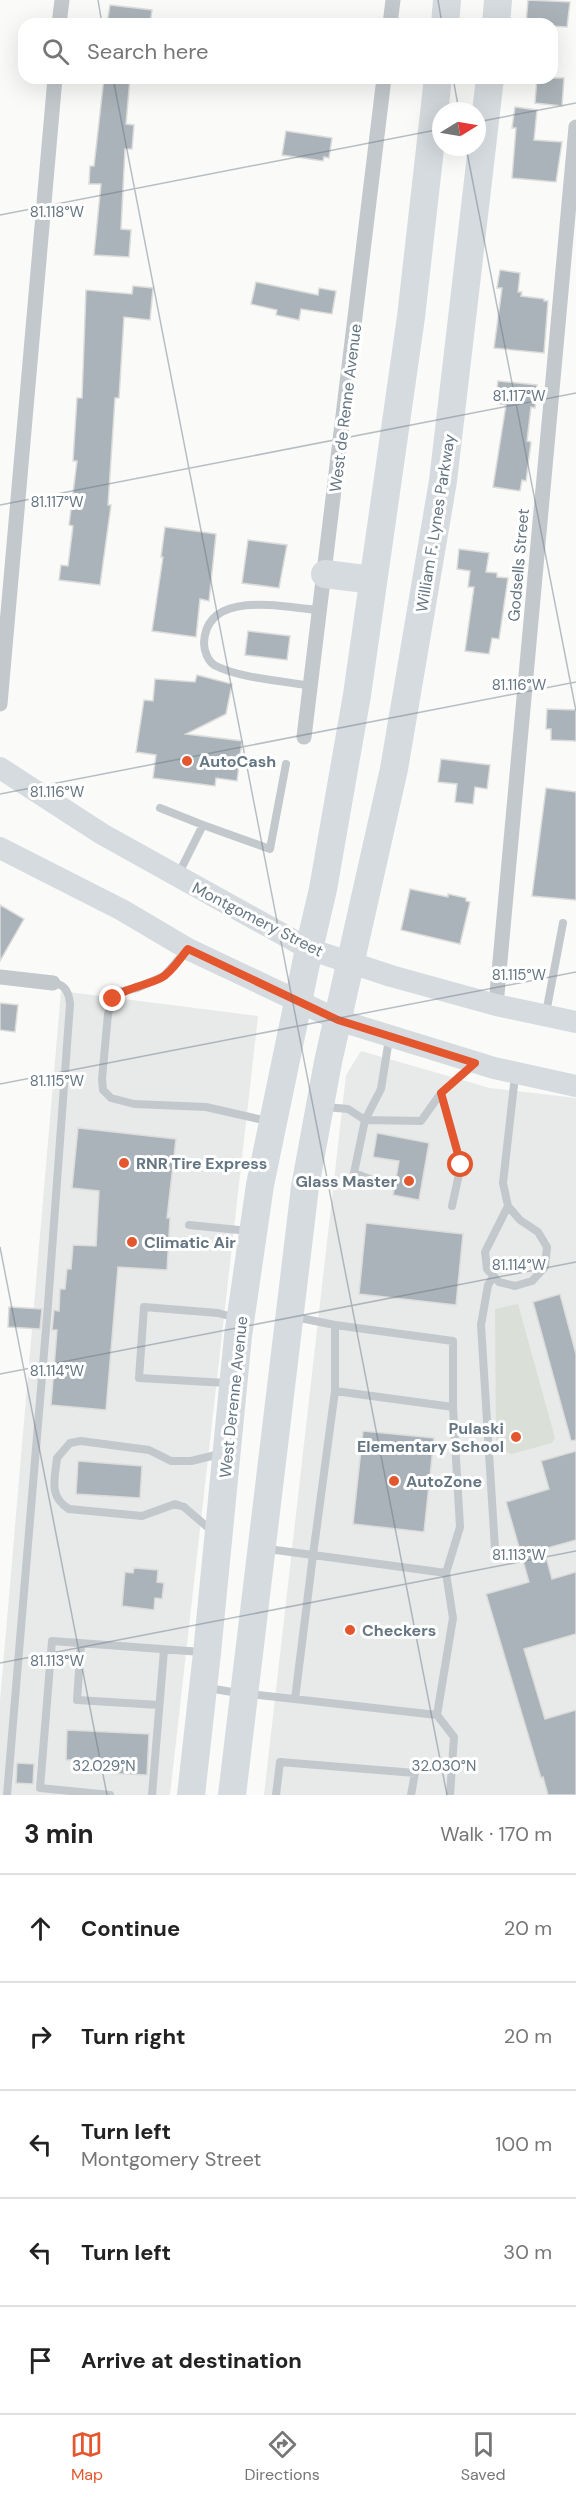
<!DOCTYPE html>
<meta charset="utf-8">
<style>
:root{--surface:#fff;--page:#f2f2f2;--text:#222;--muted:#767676;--line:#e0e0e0;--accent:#e4572e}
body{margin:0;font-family:"DM Sans",sans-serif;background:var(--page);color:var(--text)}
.compass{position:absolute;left:432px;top:102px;width:54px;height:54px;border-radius:50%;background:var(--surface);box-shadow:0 6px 24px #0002;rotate:79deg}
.stop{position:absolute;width:18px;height:18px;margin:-14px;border:4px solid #e4572e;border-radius:50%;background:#fff}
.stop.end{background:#e4572e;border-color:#fff;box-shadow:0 2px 6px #0008}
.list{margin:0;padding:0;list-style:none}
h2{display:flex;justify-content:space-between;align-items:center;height:78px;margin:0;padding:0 24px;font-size:26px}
h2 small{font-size:20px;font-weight:400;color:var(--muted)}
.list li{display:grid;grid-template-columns:39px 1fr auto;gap:18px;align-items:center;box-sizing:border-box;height:108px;padding:0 24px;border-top:2px solid var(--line)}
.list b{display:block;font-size:22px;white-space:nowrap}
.list p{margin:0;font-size:20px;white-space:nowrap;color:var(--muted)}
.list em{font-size:20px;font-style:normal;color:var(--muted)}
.icon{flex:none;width:33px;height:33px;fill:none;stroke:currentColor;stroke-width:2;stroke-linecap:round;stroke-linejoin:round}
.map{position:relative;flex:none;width:576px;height:1795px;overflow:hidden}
.search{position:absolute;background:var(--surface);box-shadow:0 6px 24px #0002;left:18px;right:18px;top:18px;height:66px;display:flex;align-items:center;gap:15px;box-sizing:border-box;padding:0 21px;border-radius:18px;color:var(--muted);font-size:22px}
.sheet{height:618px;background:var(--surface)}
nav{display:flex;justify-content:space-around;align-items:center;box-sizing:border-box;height:84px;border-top:2px solid var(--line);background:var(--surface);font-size:16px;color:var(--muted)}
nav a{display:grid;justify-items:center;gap:3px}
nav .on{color:var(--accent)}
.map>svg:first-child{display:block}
</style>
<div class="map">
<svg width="576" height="1795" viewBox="0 0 576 1795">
<rect width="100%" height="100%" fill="#fafaf8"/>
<!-- built -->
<path fill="#e8e9e9" d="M61,991L258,1016L170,1795H0V1701Z
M361,1051L490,1088L576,1098V1795H264L346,1075Z"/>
<!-- green -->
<path fill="#dadfd7" d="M518,1304L555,1438L552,1443L511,1454L502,1449L496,1440L495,1309Z"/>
<!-- building -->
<path fill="#aab3b9" stroke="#dcdcda" stroke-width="1.5" d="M528,0L570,2L567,27L552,26V24H526Z
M110,5L152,10L150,24H107Z
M104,78H130L126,124L134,125L132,149H125L121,229L131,230L129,257L94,255L101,184H89L90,166H94Z
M537,78H564L562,106L535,103Z
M515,107L537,110L534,140L562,142L556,182L512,178L516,128H512Z
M286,131L332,138L329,158L324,157L323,161L282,155Z
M500,270L520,273L518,292H522L521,296L544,299V301H548L544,353L494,348L502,288H497Z
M256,282L318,295L319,288L336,291L332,314L301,309L299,320L276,315L277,310L251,304Z
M133,286L153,288L150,320L124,317L119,398H115L108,505H111L100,585L59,580L61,565L68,566L73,526L69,525L77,461H73L77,398H82L86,290L132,294Z
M498,381L537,385L535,408L531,407L527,441L531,442L526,481L522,480L520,491L493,487L506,405L495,403Z
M165,527L216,534L209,601L200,599L196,637L152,631L163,557H161Z
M248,540L287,545L279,588L242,583Z
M459,549L489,553L486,572L497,573V577L508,578L499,639L492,638L489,654L465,651L474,587H468L470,571L457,569Z
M248,631L290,636L287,660L245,655Z
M197,675L232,684L226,714L186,734L242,741L237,781L216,778L215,786L153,778L156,755L136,752L144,700L153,701L155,679L195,682Z
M547,709L576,710V741L551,740V729H546Z
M441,759L490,765L487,789L475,787L473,804L455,802L457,784L438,782Z
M546,788L576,792V900L532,896Z
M410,889L448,897V894L466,898V901L470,902L460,944L401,930Z
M0,905L24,919L0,961Z
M0,1003L18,1005L15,1032L0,1030Z
M78,1128L176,1139L167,1218H170L167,1270L118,1267L106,1410L51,1405L57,1330H52L54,1310L59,1311L60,1289H65L67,1269H71L73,1245L96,1246L99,1191L72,1188Z
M377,1133L429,1143L419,1200L393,1195L399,1161L373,1157Z
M366,1223L463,1234L456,1305L359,1294Z
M560,1294L576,1354V1440L571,1441L533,1302Z
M9,1307L42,1309L40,1329L8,1327Z
M363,1431L434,1438L424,1532L353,1524Z
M576,1451V1540L544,1549L552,1579L576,1572V1634L524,1649L545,1719L576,1710V1795H548L543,1777L541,1778L486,1594L529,1582L506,1502L549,1489L541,1461Z
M78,1461L142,1466L140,1498L76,1494Z
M134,1568L158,1570L157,1582L164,1583L162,1599L155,1598L154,1610L122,1606L125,1572L133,1573Z
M67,1730L149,1734L147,1775L76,1772V1760H66Z
M17,1763L34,1764L33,1784L16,1783Z"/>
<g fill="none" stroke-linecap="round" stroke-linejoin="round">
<!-- lane -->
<path stroke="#c3c8cc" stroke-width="8" d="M311,686C284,681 240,678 216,666C208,662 204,651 204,643C206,588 284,608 320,610
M160,808L203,825
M179,873L203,825L270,849L286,764
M187,950L164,976L137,988L118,992L113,999L108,1014L102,1079L103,1090L111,1098L134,1104L206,1107L267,1121
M546,1013L563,923
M326,1107L348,1109L365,1120L421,1121L441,1093
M380,1183L354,1173L365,1120L381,1089L389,1039
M452,1206L461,1165L441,1093L472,1066
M508,1206L485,1252L487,1269L499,1282L515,1286L532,1281L545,1267L547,1247L538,1232L520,1220L508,1206L503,1183L515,1076
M189,1225L249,1231
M494,1276L488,1285L481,1325L495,1549
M295,1317L335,1325V1391
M335,1325L453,1341V1407
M227,1383L139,1378L144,1307L218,1313L236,1318
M212,1531L184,1507L175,1504L142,1516L69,1509C48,1496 55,1479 57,1458L70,1443L81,1441L149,1450L171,1461H191L220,1454
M268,1549L313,1555L295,1699
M81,1644L77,1700L159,1705
M208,1688L238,1693
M250,1694L437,1715L454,1737L450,1795
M437,1715L453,1618L446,1573L313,1555L335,1391L453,1407L460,1527L446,1573
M7,1795L48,1305L70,1004C69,992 65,984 53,983
M110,1795L40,1788L52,1641L202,1652
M152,1795L164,1650
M276,1795L280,1762L415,1773L411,1795"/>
<!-- street -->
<path stroke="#c3c8cc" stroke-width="15" d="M59,24L62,0
M390,24L393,0
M0,704L55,78
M304,737L384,78
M0,977L53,983
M496,1005L576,127"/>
<!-- secondary -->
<path stroke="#d6dbdf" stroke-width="22" d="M0,768L102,834L309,949L391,976L496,1005L576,1022
M0,848L122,910L188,949L338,1020L494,1068L576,1086"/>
<!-- highway -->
<path stroke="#d6dbdf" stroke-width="28" d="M445,24L447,0
M496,24L498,0
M325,574L373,580
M191,1795L207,1653L238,1336L260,1185L309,949L323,889L357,695L411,317L438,78
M232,1795L305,1187L328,1062L394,769L443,481L490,78"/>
</g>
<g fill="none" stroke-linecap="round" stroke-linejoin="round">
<!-- route -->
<path stroke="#e4572e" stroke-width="8" d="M113,999C121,989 148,985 161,978C172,972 180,958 188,949L338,1020L475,1063L441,1093L461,1165"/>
</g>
<!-- ticks -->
<path fill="none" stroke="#657683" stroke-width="1.5" stroke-opacity="0.45" d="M98,0L102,24M438,0L442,24M113,78L447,1795M453,78L459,111M477,122L576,103M466,147L576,711M0,215L441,129M0,505L576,393M0,794L576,682M0,1084L576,972M0,1247L107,1795M0,1374L576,1262M0,1663L576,1551"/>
<!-- markers -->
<g fill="#e4572e" stroke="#fff" stroke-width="2">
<circle cx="187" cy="761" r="6"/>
<circle cx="124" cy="1163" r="6"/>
<circle cx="409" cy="1181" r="6"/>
<circle cx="132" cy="1242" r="6"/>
<circle cx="516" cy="1437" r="6"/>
<circle cx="394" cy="1481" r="6"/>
<circle cx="350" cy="1630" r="6"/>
</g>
<g text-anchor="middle" stroke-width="6" stroke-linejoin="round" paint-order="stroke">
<!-- street labels -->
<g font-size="16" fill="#657683" stroke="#fff">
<text transform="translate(345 408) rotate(-83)" y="6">West de Renne Avenue</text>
<text transform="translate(435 523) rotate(-81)" y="6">William F. Lynes Parkway</text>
<text transform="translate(518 565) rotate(-85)" y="6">Godsells Street</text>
<text transform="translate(258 919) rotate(27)" y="6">Montgomery Street</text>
<text transform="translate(233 1397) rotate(-84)" y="6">West Derenne Avenue</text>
</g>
<!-- poi labels -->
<g font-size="16" font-weight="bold" fill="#657683" stroke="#fff" text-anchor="start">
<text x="199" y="767">AutoCash</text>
<text x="136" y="1169">RNR Tire Express</text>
<text x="397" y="1187" text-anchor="end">Glass Master</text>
<text x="144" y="1248">Climatic Air</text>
<text x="504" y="1434" text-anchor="end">Pulaski<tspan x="504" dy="18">Elementary School</tspan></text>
<text x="406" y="1487">AutoZone</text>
<text x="362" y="1636">Checkers</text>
</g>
</g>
<g font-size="15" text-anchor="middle" fill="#657683" stroke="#fff" stroke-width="6" stroke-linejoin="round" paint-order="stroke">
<text x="57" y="217">81.118°W</text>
<text x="519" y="401">81.117°W</text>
<text x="57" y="507">81.117°W</text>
<text x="519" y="690">81.116°W</text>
<text x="57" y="797">81.116°W</text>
<text x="519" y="980">81.115°W</text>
<text x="57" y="1086">81.115°W</text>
<text x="519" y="1270">81.114°W</text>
<text x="57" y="1376">81.114°W</text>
<text x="519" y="1560">81.113°W</text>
<text x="57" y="1666">81.113°W</text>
<text x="104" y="1771">32.029°N</text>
<text x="444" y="1771">32.030°N</text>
</g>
</svg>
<svg class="compass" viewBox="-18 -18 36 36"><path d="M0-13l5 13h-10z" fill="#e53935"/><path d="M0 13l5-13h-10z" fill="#767676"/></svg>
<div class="stop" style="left:461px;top:1165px"></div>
<div class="stop end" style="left:113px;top:999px"></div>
<div class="search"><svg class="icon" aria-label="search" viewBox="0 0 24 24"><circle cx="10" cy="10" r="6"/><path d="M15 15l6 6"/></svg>Search here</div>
</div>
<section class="sheet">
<h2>3 min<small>Walk · 170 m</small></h2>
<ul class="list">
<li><svg class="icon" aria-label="ahead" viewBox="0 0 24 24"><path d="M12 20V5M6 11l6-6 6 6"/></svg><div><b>Continue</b></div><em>20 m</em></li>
<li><svg class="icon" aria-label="right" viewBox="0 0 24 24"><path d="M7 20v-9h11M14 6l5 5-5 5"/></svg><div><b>Turn right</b></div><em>20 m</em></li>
<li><svg class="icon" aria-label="left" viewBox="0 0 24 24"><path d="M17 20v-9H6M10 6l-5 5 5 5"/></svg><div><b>Turn left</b><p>Montgomery Street</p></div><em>100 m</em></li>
<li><svg class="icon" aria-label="left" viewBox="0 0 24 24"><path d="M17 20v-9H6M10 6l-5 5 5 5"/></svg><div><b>Turn left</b></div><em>30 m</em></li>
<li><svg class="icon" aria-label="arrive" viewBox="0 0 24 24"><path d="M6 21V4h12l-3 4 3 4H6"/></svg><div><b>Arrive at destination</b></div></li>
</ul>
</section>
<nav>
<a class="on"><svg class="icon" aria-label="map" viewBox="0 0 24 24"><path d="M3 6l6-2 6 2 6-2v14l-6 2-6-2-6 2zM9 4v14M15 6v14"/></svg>Map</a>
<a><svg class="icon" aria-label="directions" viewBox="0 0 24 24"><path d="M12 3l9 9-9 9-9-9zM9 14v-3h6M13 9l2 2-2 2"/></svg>Directions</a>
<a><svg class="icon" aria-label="saved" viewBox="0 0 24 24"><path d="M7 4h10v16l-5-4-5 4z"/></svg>Saved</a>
</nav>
